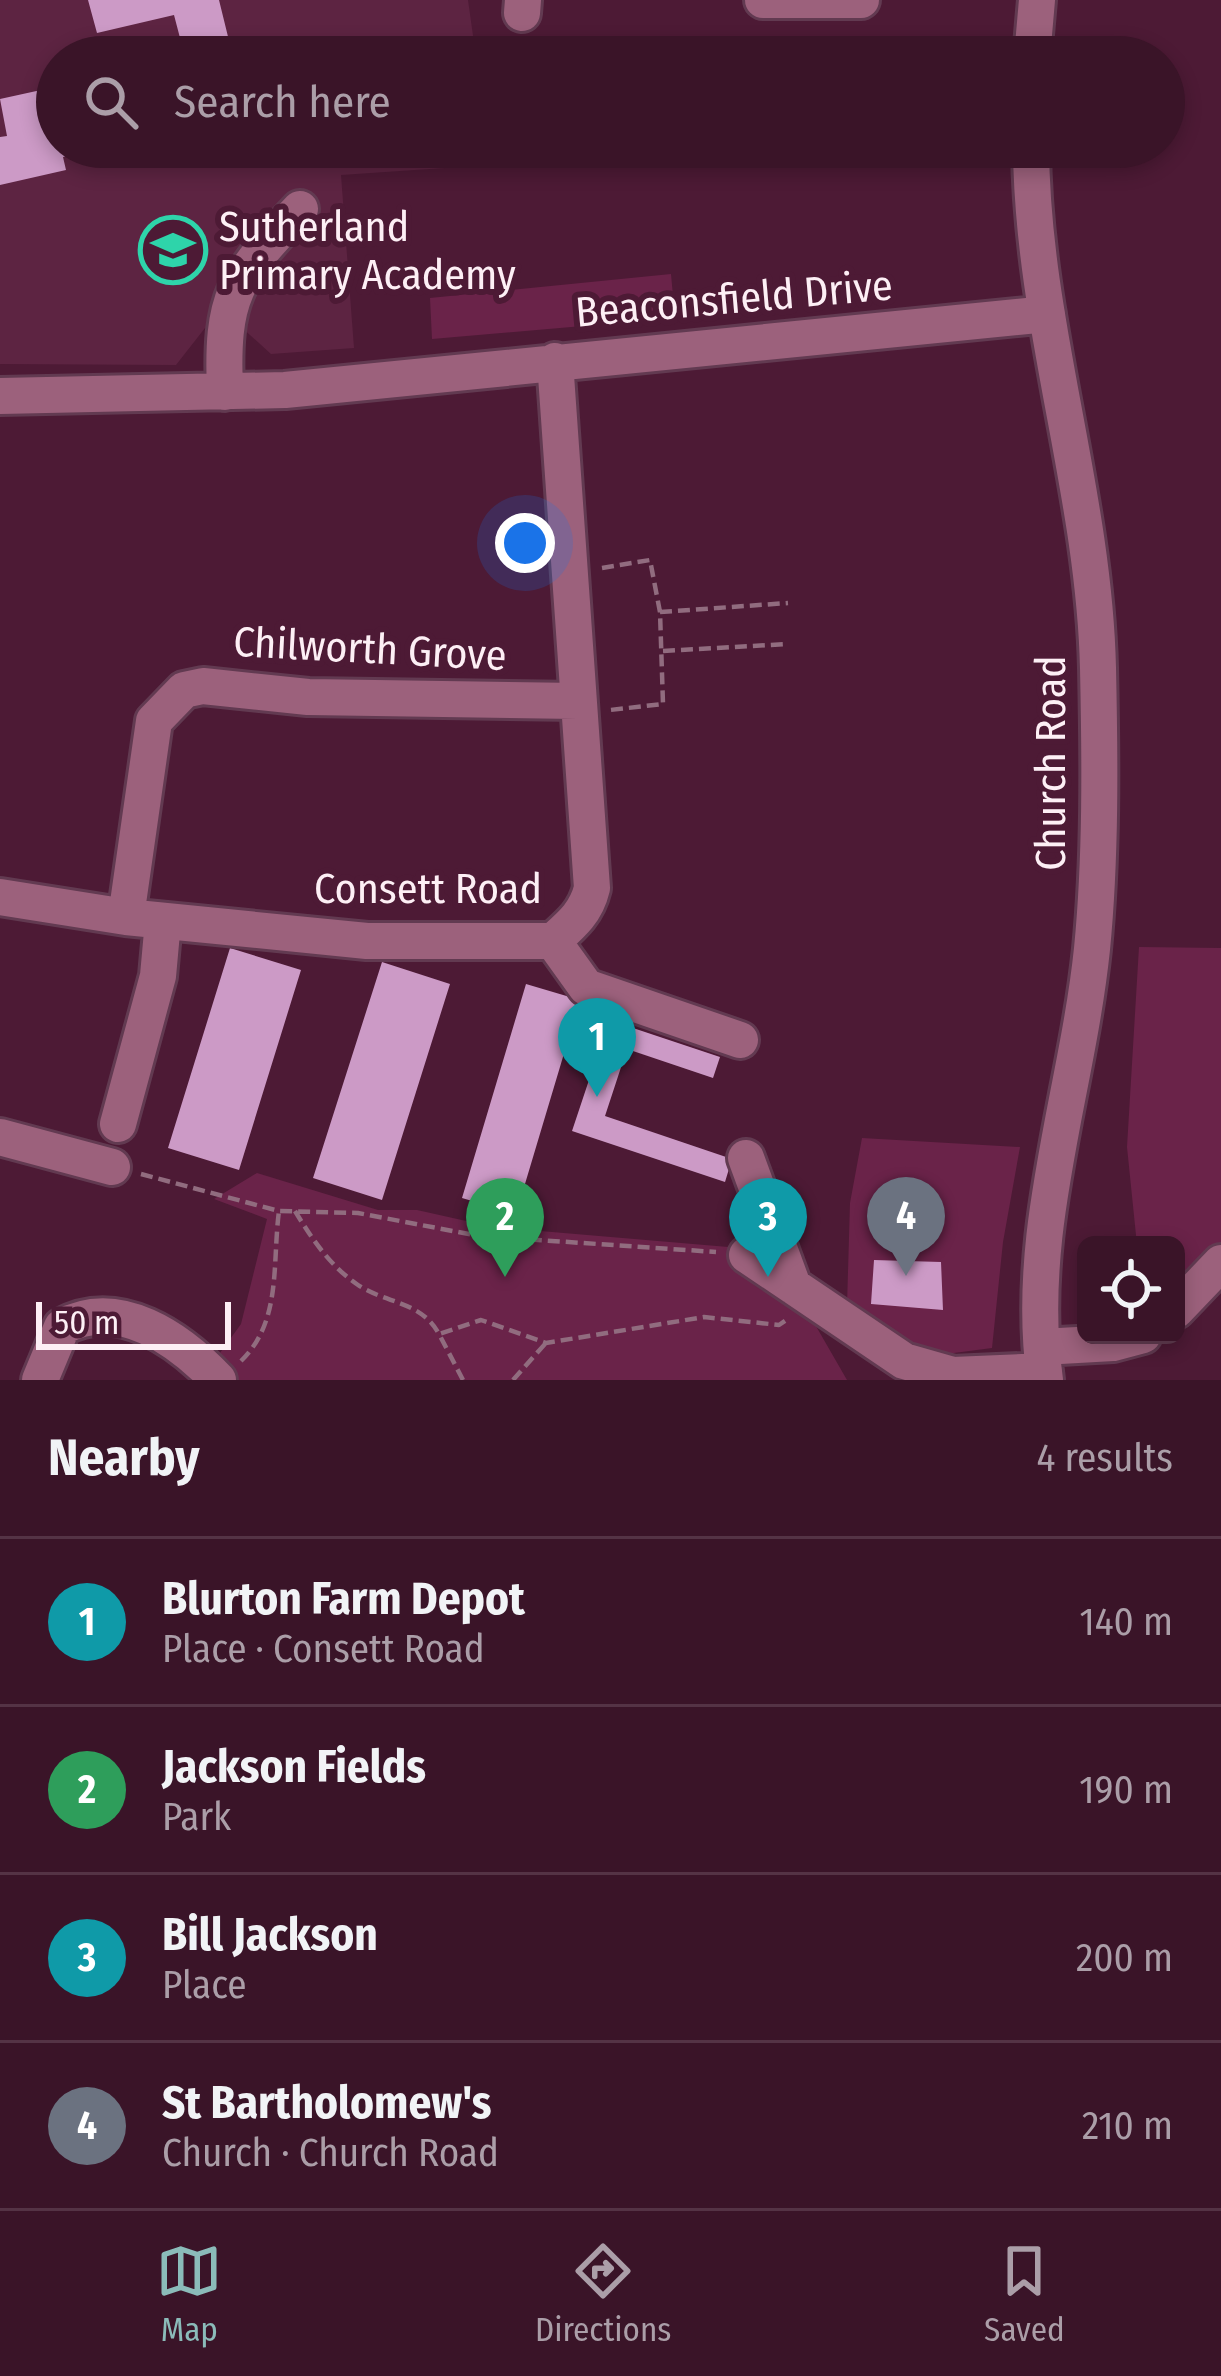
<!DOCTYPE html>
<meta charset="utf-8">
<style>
:root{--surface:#3a1428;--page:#411d30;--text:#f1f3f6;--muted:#ab9ea8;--line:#543345;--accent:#8bbbb9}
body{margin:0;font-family:"Fira Sans Condensed",sans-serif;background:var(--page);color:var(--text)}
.controls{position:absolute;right:36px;bottom:36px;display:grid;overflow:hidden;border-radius:18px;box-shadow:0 6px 18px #0003}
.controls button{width:108px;height:108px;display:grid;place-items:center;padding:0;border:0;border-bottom:3px solid var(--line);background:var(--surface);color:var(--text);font:60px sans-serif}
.scale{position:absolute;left:36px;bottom:30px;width:195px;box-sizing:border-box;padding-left:12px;border:6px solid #fdeff5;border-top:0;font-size:33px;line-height:42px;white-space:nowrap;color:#fdeff5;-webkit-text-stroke:9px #4d1a35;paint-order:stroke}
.you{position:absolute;left:525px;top:543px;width:42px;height:42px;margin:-30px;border:9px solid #fff;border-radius:50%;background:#1a73e8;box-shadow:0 0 0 18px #1a73e833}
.badge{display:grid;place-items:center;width:78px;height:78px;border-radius:50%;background:var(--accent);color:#fff;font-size:39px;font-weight:700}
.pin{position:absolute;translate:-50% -99px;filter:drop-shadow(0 3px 6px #0008)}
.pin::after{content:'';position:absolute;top:63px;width:42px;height:36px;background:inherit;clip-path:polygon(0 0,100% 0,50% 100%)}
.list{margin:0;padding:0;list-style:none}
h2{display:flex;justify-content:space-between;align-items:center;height:156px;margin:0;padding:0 48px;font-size:51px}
h2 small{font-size:39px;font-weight:400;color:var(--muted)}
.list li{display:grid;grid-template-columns:78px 1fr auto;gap:36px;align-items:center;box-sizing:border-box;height:168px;padding:0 48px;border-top:3px solid var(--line)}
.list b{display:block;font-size:45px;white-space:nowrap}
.list p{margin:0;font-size:39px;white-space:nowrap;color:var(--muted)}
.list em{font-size:39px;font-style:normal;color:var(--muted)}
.icon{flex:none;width:66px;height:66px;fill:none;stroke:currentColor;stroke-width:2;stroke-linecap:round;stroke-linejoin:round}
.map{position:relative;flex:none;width:1221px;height:1380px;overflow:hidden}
.search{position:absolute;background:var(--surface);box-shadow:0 6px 18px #0003;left:36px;right:36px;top:36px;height:132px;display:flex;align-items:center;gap:30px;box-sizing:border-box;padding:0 42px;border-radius:66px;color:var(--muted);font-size:45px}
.sheet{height:828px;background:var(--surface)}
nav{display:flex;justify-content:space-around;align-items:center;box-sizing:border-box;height:168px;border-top:3px solid var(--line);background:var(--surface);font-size:33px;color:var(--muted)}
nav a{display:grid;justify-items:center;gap:6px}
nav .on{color:var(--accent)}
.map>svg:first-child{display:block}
</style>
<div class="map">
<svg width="1221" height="1380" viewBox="0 0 1221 1380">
<rect width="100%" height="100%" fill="#4d1a35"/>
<!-- built -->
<path fill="#5d2442" d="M0,0H468L476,57H57V147H487L489,165L341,175L354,348L271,354L239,325L205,328L176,365L0,364Z"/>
<!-- green -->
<path fill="#6a2349" d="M671,274L675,318L432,339L430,298Z
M1139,947L1221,948V1243L1176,1283V1245H1137L1127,1147Z
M862,1138L1020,1147L1003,1242L992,1348L931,1356L847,1306L850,1203Z
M257,1173L378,1210H417L493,1227L740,1248L809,1314L847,1380H236L220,1353L241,1324L267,1219L214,1199Z"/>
<!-- building -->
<path fill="#cc9ac6" d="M88,0H219L233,57H185L174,15L97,33Z
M41,90L47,116L57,114V147L99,149L63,157L66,170L0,185V137L7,136L0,99Z
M230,948L301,970L239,1170L168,1148Z
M382,962L450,984L382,1200L313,1178Z
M526,984L580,1000L516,1214L462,1198Z
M609,1020L720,1057L713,1078L627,1049L605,1116L732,1159L725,1182L572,1131Z
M874,1260L941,1262L943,1310L871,1304Z"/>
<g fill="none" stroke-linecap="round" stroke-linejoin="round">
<!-- minor casing -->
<g stroke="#623a51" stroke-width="42">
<path id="minor" d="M763,0H861
M522,13L523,0
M1032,57L1037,0
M1031,147C1032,323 1094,492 1098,668C1100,760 1101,857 1092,949C1077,1093 1024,1233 1045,1380
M225,392C221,296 234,278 300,209
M0,396L285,390L1047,314
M0,897L126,917L367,941H553C571,925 586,913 592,888L555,361
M126,917L154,721L184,690L203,686L308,697L578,701
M553,941L586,987L740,1040
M118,1124L158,976L163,921
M0,1137L112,1167
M746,1158L793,1286
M747,1255L904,1361L953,1375L1044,1371
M1176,1310L1221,1263
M1042,1347L1113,1343L1143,1335
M40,1380L62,1327C119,1296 179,1339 218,1380"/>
</g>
<!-- path -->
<path stroke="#916c7f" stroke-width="4.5" stroke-dasharray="12 6" stroke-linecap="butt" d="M602,568L650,560L660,612L663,704L610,710
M660,612L788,603
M663,651L787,644
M141,1174L279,1211L358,1213L479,1236L716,1252
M295,1211C312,1239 330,1266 358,1285C387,1304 421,1301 439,1334
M241,1361C282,1321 272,1264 279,1211
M463,1380L439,1334L481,1320L546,1343L704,1317L779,1325L789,1318
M513,1380L545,1344"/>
<!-- minor -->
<use href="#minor" stroke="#9c617c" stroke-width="36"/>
</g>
<!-- icons -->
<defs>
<g id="school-ring" transform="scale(3.45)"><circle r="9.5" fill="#4d1a35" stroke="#2ed4aa" stroke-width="1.5"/><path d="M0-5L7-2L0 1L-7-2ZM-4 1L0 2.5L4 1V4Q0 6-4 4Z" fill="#2ed4aa"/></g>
</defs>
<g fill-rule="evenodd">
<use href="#school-ring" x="173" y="250"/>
</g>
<g text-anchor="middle" stroke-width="12" stroke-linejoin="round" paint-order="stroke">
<!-- poi labels -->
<g font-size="42" fill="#fdeff5" stroke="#4d1a35" text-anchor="start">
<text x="219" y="241">Sutherland<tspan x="219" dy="48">Primary Academy</tspan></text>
</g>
<!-- street labels -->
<g font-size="42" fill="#fdeff5" stroke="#4d1a35">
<text transform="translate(734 298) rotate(-5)" y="15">Beaconsfield Drive</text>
<text transform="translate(370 648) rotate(3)" y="15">Chilworth Grove</text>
<text transform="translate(1050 763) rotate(-90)" y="15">Church Road</text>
<text x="428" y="903">Consett Road</text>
</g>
</g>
</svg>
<div class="controls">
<button><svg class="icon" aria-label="locate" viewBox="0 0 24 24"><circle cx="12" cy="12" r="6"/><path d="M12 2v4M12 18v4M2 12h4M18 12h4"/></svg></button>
</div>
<div class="scale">50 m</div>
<div class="you"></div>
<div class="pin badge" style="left:597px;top:1097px;background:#0f9aa8">1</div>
<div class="pin badge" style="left:505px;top:1277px;background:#2e9e5b">2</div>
<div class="pin badge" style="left:768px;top:1277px;background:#0f9aa8">3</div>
<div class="pin badge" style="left:906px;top:1276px;background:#6b7280">4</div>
<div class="search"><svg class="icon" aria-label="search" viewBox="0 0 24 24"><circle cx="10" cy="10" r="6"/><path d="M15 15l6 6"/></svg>Search here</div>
</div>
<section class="sheet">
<h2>Nearby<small>4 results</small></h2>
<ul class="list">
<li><span class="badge" style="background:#0f9aa8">1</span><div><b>Blurton Farm Depot</b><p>Place · Consett Road</p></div><em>140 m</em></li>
<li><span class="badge" style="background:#2e9e5b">2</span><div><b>Jackson Fields</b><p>Park</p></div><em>190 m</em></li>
<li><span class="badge" style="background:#0f9aa8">3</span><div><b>Bill Jackson</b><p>Place</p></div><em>200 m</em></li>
<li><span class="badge" style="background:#6b7280">4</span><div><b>St Bartholomew's</b><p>Church · Church Road</p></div><em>210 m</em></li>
</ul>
</section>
<nav>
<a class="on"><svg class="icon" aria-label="map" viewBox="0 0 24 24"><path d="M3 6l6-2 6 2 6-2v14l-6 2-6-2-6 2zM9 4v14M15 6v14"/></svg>Map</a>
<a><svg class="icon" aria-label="directions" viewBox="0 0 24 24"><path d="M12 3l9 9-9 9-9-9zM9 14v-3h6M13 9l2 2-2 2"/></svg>Directions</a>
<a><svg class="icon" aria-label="saved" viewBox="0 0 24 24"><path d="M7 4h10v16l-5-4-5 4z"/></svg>Saved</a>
</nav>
